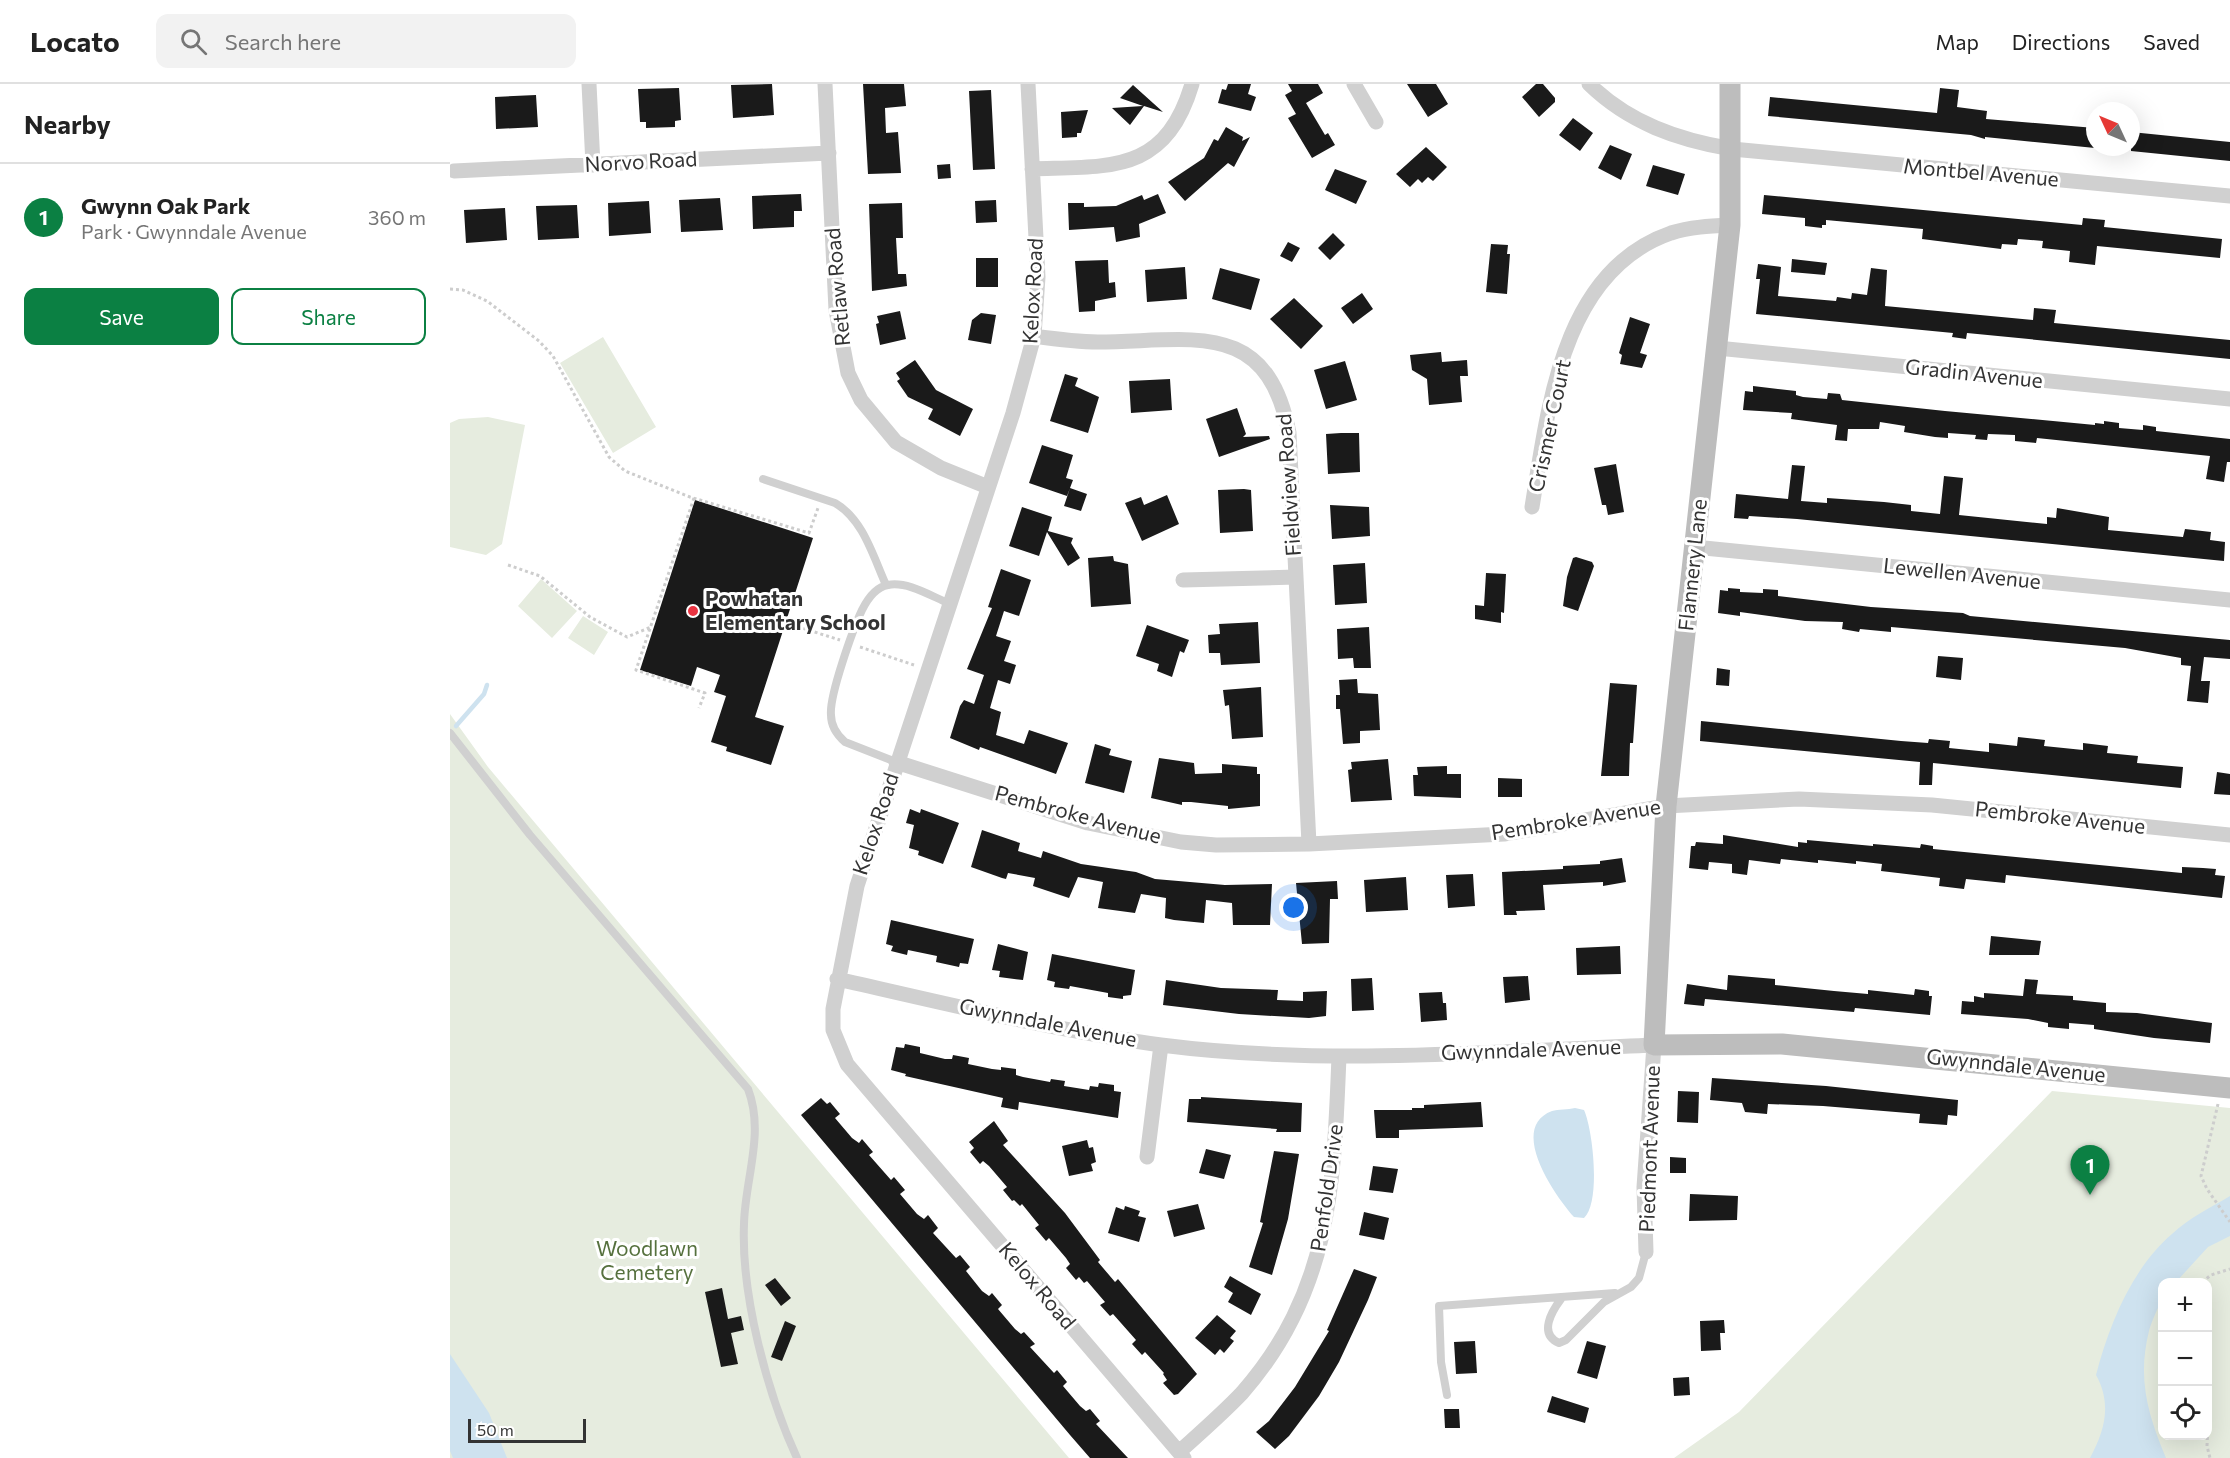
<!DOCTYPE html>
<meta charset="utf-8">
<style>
:root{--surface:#fff;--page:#f2f2f2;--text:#222;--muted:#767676;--line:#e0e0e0;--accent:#0b8043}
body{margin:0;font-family:Commissioner,sans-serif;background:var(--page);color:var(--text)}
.controls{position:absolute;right:18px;bottom:18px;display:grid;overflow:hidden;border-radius:12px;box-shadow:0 6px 24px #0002}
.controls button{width:54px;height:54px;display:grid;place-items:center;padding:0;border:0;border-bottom:2px solid var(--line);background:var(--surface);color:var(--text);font:30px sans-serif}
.compass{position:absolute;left:1636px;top:18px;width:54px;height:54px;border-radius:50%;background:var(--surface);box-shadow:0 6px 24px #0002;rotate:314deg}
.scale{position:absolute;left:18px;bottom:15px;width:118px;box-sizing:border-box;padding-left:6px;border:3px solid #333;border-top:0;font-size:16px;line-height:21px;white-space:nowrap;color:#333;-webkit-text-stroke:4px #fff;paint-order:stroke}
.you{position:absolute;left:844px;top:824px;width:21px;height:21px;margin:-15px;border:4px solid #fff;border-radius:50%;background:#1a73e8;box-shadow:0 0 0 9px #1a73e833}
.badge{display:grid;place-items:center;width:39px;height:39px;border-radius:50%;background:var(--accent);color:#fff;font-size:20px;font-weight:700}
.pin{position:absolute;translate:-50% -50px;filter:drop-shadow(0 2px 3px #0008)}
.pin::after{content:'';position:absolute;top:32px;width:21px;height:18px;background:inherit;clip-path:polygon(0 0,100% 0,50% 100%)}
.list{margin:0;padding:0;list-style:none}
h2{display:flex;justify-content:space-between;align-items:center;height:78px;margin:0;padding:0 24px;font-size:26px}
h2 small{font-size:20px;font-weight:400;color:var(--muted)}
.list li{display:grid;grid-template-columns:39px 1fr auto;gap:18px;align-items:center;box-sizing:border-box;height:108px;padding:0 24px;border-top:2px solid var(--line)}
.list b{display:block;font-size:22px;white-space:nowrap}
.list p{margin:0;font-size:20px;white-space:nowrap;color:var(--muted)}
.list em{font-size:20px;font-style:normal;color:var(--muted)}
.actions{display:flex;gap:12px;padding:18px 24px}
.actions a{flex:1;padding:14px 0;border:2px solid var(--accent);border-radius:12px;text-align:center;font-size:21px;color:var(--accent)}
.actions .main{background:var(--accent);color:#fff}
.icon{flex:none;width:33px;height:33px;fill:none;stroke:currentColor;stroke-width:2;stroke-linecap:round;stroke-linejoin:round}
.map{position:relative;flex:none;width:1780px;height:1374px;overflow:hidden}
header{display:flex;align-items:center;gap:36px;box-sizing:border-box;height:84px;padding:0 30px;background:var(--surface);border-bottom:2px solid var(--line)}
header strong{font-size:28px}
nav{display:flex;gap:33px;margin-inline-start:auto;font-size:21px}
.search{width:420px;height:54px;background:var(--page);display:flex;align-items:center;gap:15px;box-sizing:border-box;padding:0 21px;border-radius:12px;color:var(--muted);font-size:22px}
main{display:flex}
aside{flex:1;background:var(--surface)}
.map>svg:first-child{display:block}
</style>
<header>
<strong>Locato</strong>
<div class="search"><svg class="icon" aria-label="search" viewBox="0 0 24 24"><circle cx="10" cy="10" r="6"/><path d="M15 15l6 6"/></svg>Search here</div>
<nav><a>Map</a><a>Directions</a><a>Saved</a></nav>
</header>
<main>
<aside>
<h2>Nearby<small></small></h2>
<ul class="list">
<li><span class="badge">1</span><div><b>Gwynn Oak Park</b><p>Park · Gwynndale Avenue</p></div><em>360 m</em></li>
</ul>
<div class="actions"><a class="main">Save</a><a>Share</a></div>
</aside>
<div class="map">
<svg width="1780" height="1374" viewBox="0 0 1780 1374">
<rect width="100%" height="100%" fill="#fff"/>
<!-- green -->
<path fill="#e6ecdf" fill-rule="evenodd" d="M153,253L206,343L163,369L110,279Z
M38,333L75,341L52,460L36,471L0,463V339L9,335Z
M91,495L127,527L102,554L68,522Z
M133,532L158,548L144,571L118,554Z
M0,630L38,683L619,1374H0Z
M1602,1007L1780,1024V1374H1224L1289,1328ZM1712,1198H1758V1352H1712Z"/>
<!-- water -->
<path fill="#cee2ef" d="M1125,1024L1134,1026C1143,1046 1151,1118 1134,1134L1124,1133C1106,1113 1057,1044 1102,1027C1108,1025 1118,1026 1125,1024Z
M1780,1112V1152L1758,1163L1726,1198H1712C1712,1224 1705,1226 1699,1247C1687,1295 1698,1331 1716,1374H1640C1655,1346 1662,1320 1646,1291C1659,1241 1682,1184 1722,1150C1739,1134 1760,1124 1780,1112Z
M0,1270L39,1329L57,1374H3L0,1367Z"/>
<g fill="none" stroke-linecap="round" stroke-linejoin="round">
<!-- stream -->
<path stroke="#cee2ef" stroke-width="4.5" d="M6,642L34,610L37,601"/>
</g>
<!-- building -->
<path fill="#1a1a1a" d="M322,0L324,31L283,34L281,1Z
M413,0H454L456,22L435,24L436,49L448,48L451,89L418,90Z
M778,0H801L798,10L806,13L801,27L768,19L772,5L776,6Z
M838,0H868L873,9L856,19L875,51L878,49L885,61L862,74L838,34L846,30L835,11L842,7Z
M957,0H986L998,20L978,33Z
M1086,0H1093L1105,14V18L1089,33L1072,13Z
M683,1L713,28L694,22L680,41L662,24L693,22L670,14Z
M229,4L231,36L225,37V43L196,44V38H190L188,5Z
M1490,4L1509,6L1507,23L1537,27L1536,35L1645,44V64L1535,53V55L1521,51L1318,32L1320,13L1487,29Z
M541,6L545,85L523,86L519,7Z
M86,11L88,43L46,45L45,13Z
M638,26L631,49H627V53L612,54L611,28Z
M1123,34L1143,49L1130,67L1109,51Z
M776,43L793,53L792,57L800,53L784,83L778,79L735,117L718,98L754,74L764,55L768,57Z
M1681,48L1780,58V77L1681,67Z
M1160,61L1182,70L1171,96L1148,84Z
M976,63L997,83L983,97L978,93L972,99L968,95L960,103L946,90Z
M500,80L501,94L488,95L487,81Z
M1203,81L1235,90L1228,111L1196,102Z
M885,85L917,97L906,120L875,106Z
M351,110L352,127H344V143L303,145L302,112Z
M708,110L716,129L689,140L690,153L666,158L664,143L619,146L618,119H634V123L666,122L692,111L694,116Z
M1314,111L1632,141L1633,134L1655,136L1654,143L1772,155L1770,174L1647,162L1645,181L1619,178L1620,167L1592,164L1593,157L1568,155L1567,161L1552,160L1551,165L1472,155L1473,145L1376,136V141H1372V144L1355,142V134L1312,130Z
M270,114L273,146L231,148L229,116Z
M546,116L547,138L526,139L525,117Z
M199,117L201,149L159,152L158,119Z
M452,119L453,154H446L448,190H456L457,202L422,207L419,120Z
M127,121L129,154L88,156L86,122Z
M55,124L57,156L16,159L14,126Z
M883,149L895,161L880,176L868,164Z
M838,158L850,164L842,178L830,172Z
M1041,160L1058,161L1057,170H1060L1057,210L1036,208Z
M526,174H548V203H526Z
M1342,175L1377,179L1375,191L1341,188Z
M658,176L659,199L665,198L666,213L645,217V227L629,228L625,177Z
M1308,180L1331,183L1328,212L1386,217L1387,213L1401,215L1402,209L1417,211L1421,184L1437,186L1435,222L1583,236L1584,224L1606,226L1604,239L1780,256V275L1517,249L1516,255L1502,253L1503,249L1306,230L1310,195H1306Z
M735,183L737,215L697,218L695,186Z
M770,184L810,195L801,226L762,215Z
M912,209L923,225L903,240L891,224Z
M844,214L873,242L851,265L820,235Z
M450,227L456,255L430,261L426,240L429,239L427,232Z
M531,229L546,231L541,260L518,256L522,236Z
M1180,233L1200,240L1190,269L1197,271L1192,284L1170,280L1172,271L1169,269Z
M991,268L992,278L1017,276L1018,292H1010L1012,318L979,321L977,295L962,286L960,271Z
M465,276L486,306L523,325L510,352L478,335L483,325L458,313L447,297L450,295L446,289Z
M895,277L907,316L876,325L864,286Z
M615,290L628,294L625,302L649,313L638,349L600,337Z
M720,295L722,326L681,329L679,297Z
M1303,302L1346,307V311L1353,313L1377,315L1378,309L1390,310L1392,316L1495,327L1645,341V339L1654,340V337L1669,339V344L1693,346V341L1706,343V347L1780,355V378H1777L1774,398L1756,395L1760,372L1587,354L1586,359L1565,357V351L1538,350L1537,356L1525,355L1526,351L1498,349V354L1485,353L1454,348L1455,342L1430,338L1429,345H1398L1397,357L1385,356L1387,341L1341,335L1342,329L1293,326L1295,307L1303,308Z
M787,324L796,350L793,353L819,352L820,355L769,373L756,335Z
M891,349H909L910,388L878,390L876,350Z
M592,361L623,371L616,394L623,396L617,412L579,399Z
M1166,380L1174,428L1158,431L1156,421H1152L1144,384Z
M1342,381L1355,382L1351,417L1377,419V414L1434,418L1461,421V427L1490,430L1494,392L1513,394L1509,431L1597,440V433L1606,434L1607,424L1659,433L1658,446L1733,453L1735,445L1761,448L1760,456L1775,458L1774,477L1347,435L1299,432L1298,435L1284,434L1286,410L1338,415Z
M620,404L637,410L631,427L614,422Z
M794,405L801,406L803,447L770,449L768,406Z
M717,411L729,440L692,457L675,419L691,413L694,421Z
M245,416L363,454L305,633L334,642L321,681L276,667L277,663L261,658L276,612L264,608L270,591L247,583L241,602L190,586Z
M880,421L919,423L920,452L882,455Z
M572,423L602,433L598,447L623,454L621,459L630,474L618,482L597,448L589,472L559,462Z
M663,472L664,477L678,480L681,520L641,523L638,474Z
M1126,473L1142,478L1144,482L1128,527L1113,522L1117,493L1123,474Z
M915,479L917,519L885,521L883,481Z
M551,485L581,496L569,532L554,527L546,552L561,557L554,577L566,581L560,600L548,596L540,624L551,628L546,651L574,660L579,646L618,659L606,690L530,663L529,666L500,654L510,622L514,616L524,620L534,591L517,585L542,524L538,523Z
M1036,489L1056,490L1054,529L1051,528V539L1025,535V521L1034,522Z
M1278,504L1290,505V508L1313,509V505L1328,506V512L1421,523L1513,529L1520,532L1780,556V575L1754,573L1751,597H1760L1758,619L1737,617L1741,582L1731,581V574L1675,564L1441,543V548L1410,545L1409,548L1392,545L1393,538L1355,537L1290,528V532L1268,529L1270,506L1278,507Z
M808,538L810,579L771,581L770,569H759L758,551L770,550L769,540Z
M697,541L739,556L734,569L730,567L722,593L707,587L709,580L686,572Z
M919,543L921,584H904L903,574L888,575L887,545Z
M1488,572L1513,574L1511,596L1486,593Z
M1267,584L1280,586L1279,602L1266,601Z
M907,595L908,609L928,610L930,646L910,647V659L893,660L890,625H886V611H890L889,596Z
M1160,599L1187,601L1183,659H1180L1179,692H1151Z
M811,603L813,653L782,655L779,621L775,622L773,606Z
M1251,637L1451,657L1478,659L1479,655L1500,657L1499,664L1539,668V659L1567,662L1568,653L1595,656L1594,662L1633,666V659L1658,662L1657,669L1688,672L1687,679L1733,683L1731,704L1483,679L1482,701H1469L1470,678L1250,657Z
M645,660L661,665L659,671L682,677L674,709L635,699Z
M709,674L744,679L745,690L772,689V680L807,683V690H810V722L778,725V722L741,718H732V721L701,714Z
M938,675L942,716L901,718L898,686L902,685L901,678Z
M997,682V690H1011V714L964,712L963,691H968L967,683Z
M1767,688L1780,690V711L1764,710Z
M1048,694L1072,695V713H1048Z
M460,725L470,729L471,725L509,739L493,780L468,771L469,767L459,764L464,741L456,739Z
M532,746L570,759L568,767L591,774L593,767L631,780L686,788L705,795L775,801L822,800L820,841H783L782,819L756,816L754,839L724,836L715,834L716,814L704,812L691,810L685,829L648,824L653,798L628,793L619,814L583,802L585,794L558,789L556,795L552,794L521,783Z
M1273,751L1348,763V758L1357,759V756L1423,762V760L1470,764L1471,760L1483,762V765L1732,789V783L1753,784L1766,785L1765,791L1775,792L1772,814L1556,791L1555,799L1516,795L1514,805L1489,802L1490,794L1431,787L1432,780L1406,777V780L1368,776V779L1331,775L1330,780L1299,776L1297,791L1282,789V780L1259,778L1258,786L1239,784L1241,762H1245L1246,758L1273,760Z
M1172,774L1176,798L1153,802V798L1093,801L1095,826L1066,827L1067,831H1054L1052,788L1113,785V782L1150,780V777Z
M1023,790L1025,822L998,824L996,791Z
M956,793L958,826L916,828L914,796Z
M887,797L888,815H880L879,859L852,860L846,799Z
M441,836L524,855L518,880L510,879L509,883L486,878L487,872L458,866L457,871L441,867L443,862L436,860Z
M1541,852L1591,857L1589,871H1539Z
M548,860L578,868L573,896L549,893L550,887L542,886Z
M1170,862L1171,890L1127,891L1126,864Z
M602,870L685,886L681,911L673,912V915L658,913V909L620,902L619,905L604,903L605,898L597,896Z
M1278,891L1325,895V901L1384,907L1418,910V906L1464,911L1465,905L1479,907V912H1482L1480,931L1405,924L1404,928L1255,915L1254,922L1234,920L1237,900L1277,906Z
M1078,892L1080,916L1055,919L1053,893Z
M922,894L924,926L902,927L901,895Z
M1575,895L1588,896L1586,910L1623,912V916L1656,919V928L1687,929L1762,939L1760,959L1704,954L1644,945V941L1619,939V945L1598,943V939L1578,935L1511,930L1512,917L1524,918V912L1534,914V909L1573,912Z
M716,896L771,904L828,906L827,916L853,917V908L877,907L876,932L859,934L789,930L713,921Z
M992,908L993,919H996L997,936L971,938L969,909Z
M455,960L470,963V969L495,975H502L503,971L519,974L518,980L542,985L551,986V983L566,985V991L573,993L600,998L601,995L615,997L614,1002L639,1006L640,1002L648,1003L649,999L664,1001V1007L671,1008L668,1034L569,1018L568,1026L551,1023L553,1014L455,992L456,990L441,986L446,963L454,964Z
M1262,994L1376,1002L1508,1016L1507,1032L1498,1031L1497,1041L1469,1039L1470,1030L1373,1022L1318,1020L1317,1030L1295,1028L1292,1019L1260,1016Z
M1228,1007L1249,1008L1248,1039L1227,1038Z
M751,1013L852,1019L851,1048H826L827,1045L737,1038L739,1015H751Z
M371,1014L377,1020L380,1018L390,1030L385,1034L402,1054L409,1059L412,1055L423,1068L419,1071L441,1096L444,1093L455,1106L450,1110L467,1130L474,1135L478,1131L488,1144L483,1149L506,1174L510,1171L520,1183L516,1187L532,1207L539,1212L542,1209L552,1221L548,1225L565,1245L571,1250L574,1248L585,1260L580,1263L604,1289L607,1286L617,1298L613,1302L630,1322L636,1327L640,1325L650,1337L646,1340L678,1374H640L620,1351L351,1031Z
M1031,1018L1033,1043L949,1046V1054H926L924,1026H962V1024H974V1021Z
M544,1037L558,1057L553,1061L615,1129L650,1176L648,1178L665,1198L668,1195L747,1290L728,1310L724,1311L713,1299L717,1296L713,1290L714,1289L695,1268L692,1271L682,1260L686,1256L663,1230L660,1232L650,1221L655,1218L637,1197L634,1199L629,1193L626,1196L616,1184L620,1180L616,1174L599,1154L596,1157L585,1144L589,1141L572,1120L570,1122L564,1116L562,1117L553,1106L557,1103L539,1082L533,1077L530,1080L520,1068L524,1064L519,1058Z
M637,1056L639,1064L643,1063L646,1078L641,1080L643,1087L619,1092L612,1062Z
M756,1065L781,1071L774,1095L749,1089Z
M824,1067L849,1070L838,1135L822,1191L799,1183L813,1139L810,1138Z
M1220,1073L1236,1074V1089H1220Z
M923,1082L948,1085L943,1109L919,1106Z
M1240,1110L1288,1112L1287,1136L1239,1137Z
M748,1120L755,1145L724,1153L717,1127Z
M675,1122L690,1127L688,1132L696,1134L689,1158L658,1149L666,1123L674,1126Z
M914,1128L939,1134L934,1156L909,1151Z
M904,1185L927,1193L918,1216L889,1278L869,1312L839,1352L825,1365L806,1348L819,1337L845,1303L879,1247L877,1246Z
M780,1192L811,1210L801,1231L778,1218L783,1209L774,1203Z
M325,1194L341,1214L331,1222L315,1201Z
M272,1204L278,1235L291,1232L294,1246L281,1249L288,1280L271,1283L255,1208Z
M767,1231L786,1247L780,1254L784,1257L774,1269L770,1265L765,1271L745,1254Z
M1274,1236L1275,1249H1270L1271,1266L1251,1267L1250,1237Z
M335,1237L346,1242L332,1277L321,1273Z
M1025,1257L1027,1289L1006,1290L1004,1258Z
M1137,1257L1156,1262L1147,1295L1127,1289Z
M1239,1293L1240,1311L1224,1312L1223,1294Z
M1102,1312L1139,1324L1135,1339L1097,1328Z
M994,1325H1009L1010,1344H995Z"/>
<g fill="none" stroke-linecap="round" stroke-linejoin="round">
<!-- path -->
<path stroke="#cdcdcd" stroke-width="3" stroke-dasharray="3 3" stroke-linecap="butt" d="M0,205L13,206L37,217L89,257L103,272L159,373L175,387L240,413L359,449L368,424
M244,414L186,586L255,609L249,624
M58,481L90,492L140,533L177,553L201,543
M336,539L390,556
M410,563L464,581
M1768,1020L1751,1092L1757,1105L1780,1138
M1752,1198L1761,1191L1780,1185
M1758,1341L1757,1362L1760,1374"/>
<!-- lane -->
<path stroke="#d0d0d0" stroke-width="8" d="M313,395L385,419C413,435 423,472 436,501
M0,649L80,751L298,1005C315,1049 295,1095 294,1140C291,1211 317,1309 347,1374
M446,678L395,658C387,651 381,642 381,631C379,612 403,545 412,526C417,516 426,503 438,501C457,497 481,512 498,519
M1111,1215C1102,1227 1088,1250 1109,1259L1116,1256L1154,1218L1181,1203L1189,1194L1196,1168
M997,1311L991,1278L989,1222L1165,1209"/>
<!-- street -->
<path stroke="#d0d0d0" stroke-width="15" d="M139,0L143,81
M375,0L386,226L398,289L411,316L446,358L491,384L538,403
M578,0L588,193L584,252L563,329L407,802L383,925V946L397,980L734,1374
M904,0L926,38
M1139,0C1179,39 1228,56 1282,65L1780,112
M582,85C661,82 715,90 742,0
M4,87L379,69
M584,252C605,255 627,258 648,258C739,258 817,232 839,349L859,760
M1267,264L1780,315
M1082,423C1098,326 1111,187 1221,149C1240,143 1260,142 1280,141
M1244,463L1780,516
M733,496L846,493
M446,678L638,739L731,758L766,761L859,760L1054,750L1216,722L1349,715L1482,721L1780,751
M387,895C494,919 602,946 711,961C874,982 1041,968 1204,961L1194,1103L1196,1168
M697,1073L711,961
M729,1368C750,1349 772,1330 792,1309C881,1208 884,1100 889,972"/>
<!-- secondary -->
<path stroke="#bdbdbd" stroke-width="21" d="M1280,0V141L1216,722L1204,961L1332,960L1780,1004"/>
</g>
<!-- markers -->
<circle fill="#eb3442" stroke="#fff" stroke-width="2" cx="243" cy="527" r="6"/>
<g text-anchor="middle" stroke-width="6" stroke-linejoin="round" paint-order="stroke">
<!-- street labels -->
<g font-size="21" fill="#333" stroke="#fff">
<text transform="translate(191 78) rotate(-3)" y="7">Norvo Road</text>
<text transform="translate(1531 89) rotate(5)" y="7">Montbel Avenue</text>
<text transform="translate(388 203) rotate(-95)" y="7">Retlaw Road</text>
<text transform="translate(583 207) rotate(-87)" y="7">Kelox Road</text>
<text transform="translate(1524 290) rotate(6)" y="7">Gradin Avenue</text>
<text transform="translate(1100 342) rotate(-78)" y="7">Crismer Court</text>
<text transform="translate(839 401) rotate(-94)" y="7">Fieldview Road</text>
<text transform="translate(1243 481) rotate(-84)" y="7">Flannery Lane</text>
<text transform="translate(1512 490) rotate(6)" y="7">Lewellen Avenue</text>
<text transform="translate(628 731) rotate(15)" y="7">Pembroke Avenue</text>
<text transform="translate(1610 734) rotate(6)" y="7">Pembroke Avenue</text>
<text transform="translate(1126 736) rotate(-9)" y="7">Pembroke Avenue</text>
<text transform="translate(426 740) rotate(-72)" y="7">Kelox Road</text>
<text transform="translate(598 939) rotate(11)" y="7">Gwynndale Avenue</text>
<text transform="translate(1081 966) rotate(-2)" y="7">Gwynndale Avenue</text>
<text transform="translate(1566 982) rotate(6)" y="7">Gwynndale Avenue</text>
<text transform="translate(1200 1065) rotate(-88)" y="7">Piedmont Avenue</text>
<text transform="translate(877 1104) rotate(-82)" y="7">Penfold Drive</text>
<text transform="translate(587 1202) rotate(50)" y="7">Kelox Road</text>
</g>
<!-- poi labels -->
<g font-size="21" font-weight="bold" fill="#333" stroke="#fff" text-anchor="start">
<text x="255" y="522">Powhatan<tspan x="255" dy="24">Elementary School</tspan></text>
</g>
<!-- park labels -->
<g font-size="21" fill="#56713e" stroke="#fff">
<text x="197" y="1172">Woodlawn<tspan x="197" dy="24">Cemetery</tspan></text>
</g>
</g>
</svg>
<div class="controls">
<button>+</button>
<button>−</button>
<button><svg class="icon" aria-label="locate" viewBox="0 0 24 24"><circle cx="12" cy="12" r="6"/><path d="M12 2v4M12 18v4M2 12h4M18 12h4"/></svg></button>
</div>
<svg class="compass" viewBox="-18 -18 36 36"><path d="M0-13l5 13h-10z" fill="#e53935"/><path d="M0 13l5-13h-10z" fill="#767676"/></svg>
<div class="scale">50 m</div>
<div class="you"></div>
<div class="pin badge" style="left:1640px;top:1111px">1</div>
</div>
</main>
